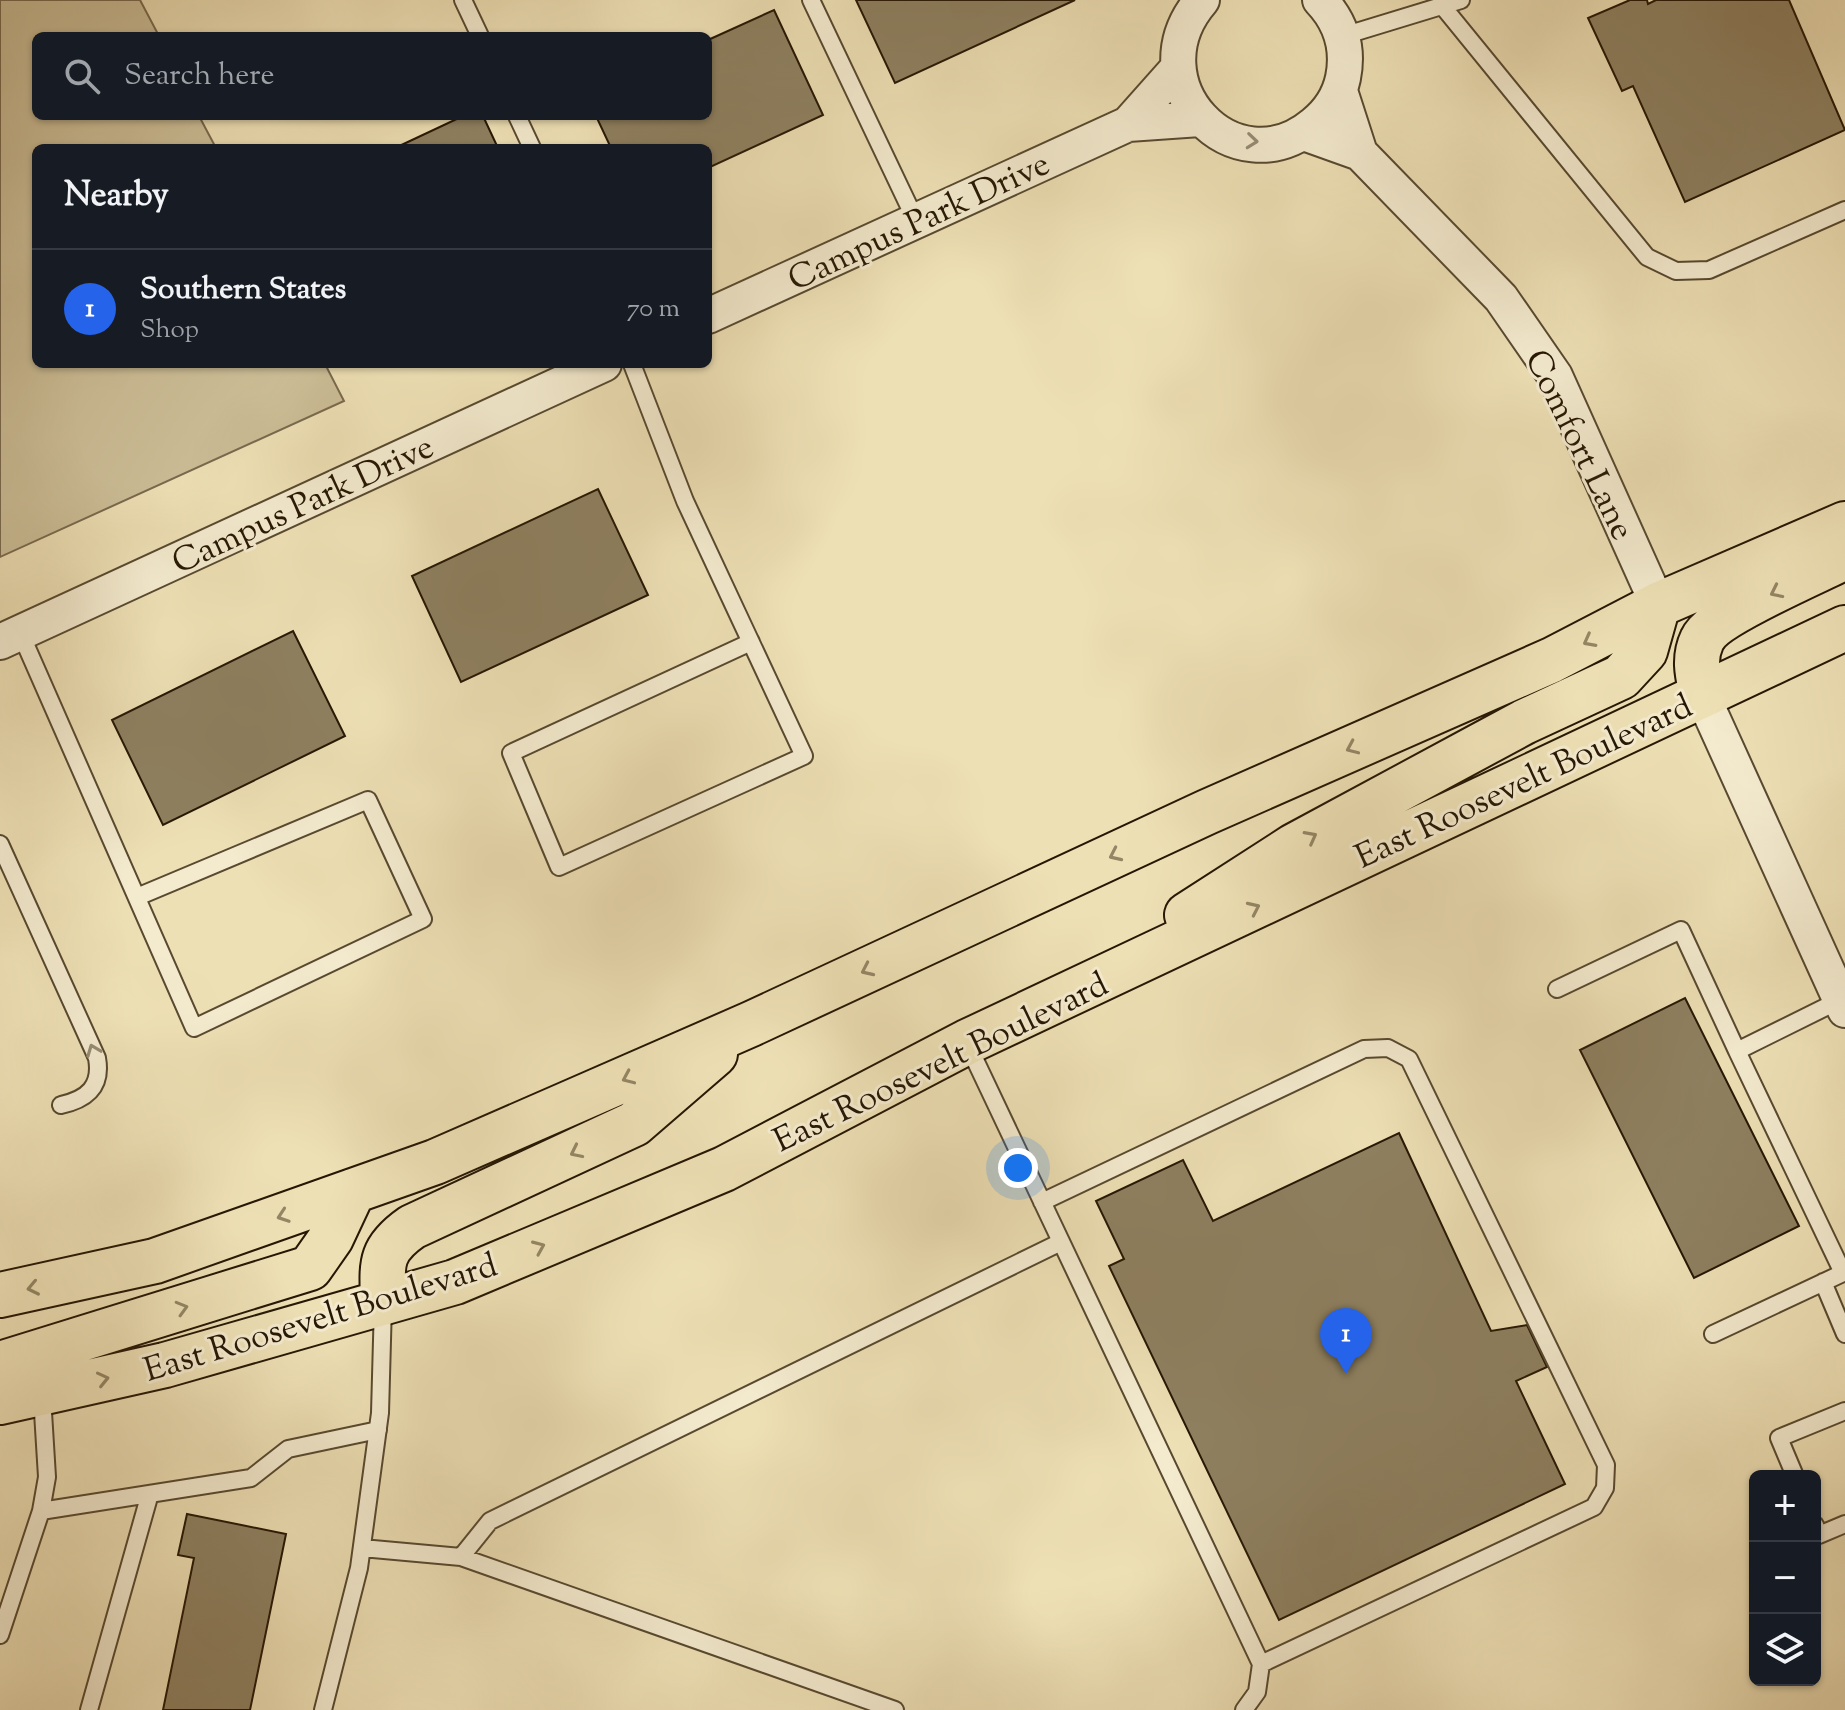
<!DOCTYPE html>
<meta charset="utf-8">
<style>
:root{--surface:#171b24;--page:#20242c;--text:#f1f3f6;--muted:#9ea1a6;--line:#363941;--accent:#2563eb}
body{margin:0;font-family:"Sorts Mill Goudy",serif;background:var(--page);color:var(--text)}
.controls{position:absolute;right:24px;bottom:24px;display:grid;overflow:hidden;border-radius:12px;box-shadow:0 2px 6px #0004}
.controls button{width:72px;height:72px;display:grid;place-items:center;padding:0;border:0;border-bottom:2px solid var(--line);background:var(--surface);color:var(--text);font:40px sans-serif}
.you{position:absolute;left:1018px;top:1168px;width:28px;height:28px;margin:-20px;border:6px solid #fff;border-radius:50%;background:#1a73e8;box-shadow:0 0 0 12px #1a73e833}
.badge{display:grid;place-items:center;width:52px;height:52px;border-radius:50%;background:var(--accent);color:#fff;font-size:26px;font-weight:700}
.pin{position:absolute;translate:-50% -66px;filter:drop-shadow(0 2px 4px #0008)}
.pin::after{content:'';position:absolute;top:42px;width:28px;height:24px;background:inherit;clip-path:polygon(0 0,100% 0,50% 100%)}
.list{margin:0;padding:0;list-style:none}
h2{display:flex;justify-content:space-between;align-items:center;height:104px;margin:0;padding:0 32px;font-size:34px}
h2 small{font-size:26px;font-weight:400;color:var(--muted)}
.list li{display:grid;grid-template-columns:52px 1fr auto;gap:24px;align-items:center;box-sizing:border-box;height:120px;padding:0 32px;border-top:2px solid var(--line)}
.list b{display:block;font-size:30px;white-space:nowrap}
.list p{margin:0;font-size:26px;white-space:nowrap;color:var(--muted)}
.list em{font-size:26px;font-style:normal;color:var(--muted)}
.icon{flex:none;width:44px;height:44px;fill:none;stroke:currentColor;stroke-width:2;stroke-linecap:round;stroke-linejoin:round}
.map{position:relative;flex:none;width:1845px;height:1710px;overflow:hidden}
.search{position:absolute;background:var(--surface);box-shadow:0 2px 6px #0004;left:32px;top:32px;width:680px;height:88px;display:flex;align-items:center;gap:20px;box-sizing:border-box;padding:0 28px;border-radius:12px;color:var(--muted);font-size:30px}
.panel{position:absolute;background:var(--surface);box-shadow:0 2px 6px #0004;left:32px;top:144px;width:680px;height:224px;border-radius:12px}
.map>svg:first-child{display:block}
</style>
<div class="map">
<svg width="1845" height="1710" viewBox="0 0 1845 1710">
<rect width="100%" height="100%" fill="#eee0b5"/>
<filter id="stains"><feTurbulence type="fractalNoise" baseFrequency=".0025" numOctaves="4"/><feColorMatrix values="0 0 0 0 .2 0 0 0 0 .09 0 0 0 0 .02 0 0 0 .5 -.17"/></filter>
<radialGradient id="worn" r=".72"><stop offset=".6" stop-color="#630" stop-opacity="0"/><stop offset="1" stop-color="#630" stop-opacity=".3"/></radialGradient>
<!-- green -->
<path fill="#ccbe97" stroke="#796a4e" stroke-width="2" d="M0,0H140L159,36H36V116H199L216,148H36V364H325L344,401L0,557Z"/>
<!-- building -->
<path fill="#8e8060" stroke="#261704" stroke-width="2" d="M856,0H1075L895,83Z
M1630,0H1647L1648,4L1656,0H1789L1845,130L1685,202L1633,86L1622,91L1588,18Z
M774,10L823,115L708,168V148H611L596,116H708V40Z
M463,116H483L498,148H395Z
M598,489L648,595L461,682L412,576Z
M293,631L345,736L163,825L112,720Z
M1685,998L1799,1226L1694,1278L1580,1050Z
M1399,1133L1491,1331L1527,1325L1547,1367L1516,1381L1565,1484L1279,1620L1109,1266L1124,1259L1096,1201L1183,1160L1213,1221Z
M187,1514L286,1534L250,1710H163L194,1558L178,1555Z"/>
<g fill="none" stroke-linecap="round" stroke-linejoin="round">
<!-- lane casing -->
<g stroke="#584930" stroke-width="20">
<path id="lane" d="M463,0L480,36
M811,0L916,221
M1444,8L1647,257L1676,271L1709,270L1845,210
M1343,36L1461,0
M517,116L532,148
M632,364L685,501L804,756L559,867L511,753L751,642
M20,632L194,1028L423,919L368,800L137,897
M0,844L97,1058C102,1086 88,1099 61,1105
M1557,989L1681,930L1737,1051
M967,1043L1261,1664L1257,1692L1244,1710
M1042,1202L1364,1049L1388,1048L1409,1059L1606,1465L1605,1488L1594,1507L1261,1664
M1823,1282L1845,1334
M1713,1334L1843,1273L1737,1051L1840,1000
M1795,1476L1779,1438L1845,1411
M41,1511L251,1478L288,1449L378,1430
M1815,1525L1819,1535L1845,1524
M362,1548L461,1557L895,1710
M461,1557L490,1521L1061,1242
M0,1635L41,1511L47,1477L42,1396
M89,1710L149,1497
M323,1710L359,1568L380,1413L383,1304"/>
</g>
<!-- street casing -->
<g stroke="#584930" stroke-width="38">
<path id="street" d="M1202,0C1131,82 1234,191 1314,124C1329,112 1339,97 1343,78C1349,48 1341,22 1320,0
M1176,70L1128,124L1200,119
M1304,133L1360,153L1340,91
M1360,153L1501,298L1555,376L1658,605
M708,316L1128,124
M0,642L604,364
M1702,695L1845,1010"/>
</g>
<!-- highway casing -->
<g stroke="#261704" stroke-width="48">
<path id="highway" d="M1702,695C1698,676 1693,659 1702,640C1713,615 1816,572 1845,557
M1187,915L1294,846L1524,722L1621,677L1645,651L1658,605
M0,1295L155,1261L435,1162L751,1024L1207,812L1552,660L1658,605L1845,524
M383,1302C382,1264 379,1250 412,1227L634,1124L715,1054
M0,1364L310,1268L331,1238L353,1191
M0,1402L165,1365L455,1282L724,1169L967,1042L1845,628"/>
</g>
<!-- lane -->
<use href="#lane" stroke="#f4ebcf" stroke-width="16"/>
<!-- street -->
<use href="#street" stroke="#f4ebcf" stroke-width="34"/>
<!-- highway -->
<use href="#highway" stroke="#eee0b5" stroke-width="44"/>
</g>
<!-- one-way arrows -->
<defs><path id="oneway-chevron" d="M-2-3.5L2.5 0L-2 3.5" fill="none" stroke-width="1.6" stroke-linecap="round" stroke-linejoin="round" transform="scale(2)"/></defs>
<g stroke="#978c74">
<use href="#oneway-chevron" transform="translate(1252 141) rotate(6)"/>
<use href="#oneway-chevron" transform="translate(93 1050) rotate(-111)"/>
</g>
<g stroke="#948665">
<use href="#oneway-chevron" transform="translate(1776 592) rotate(154)"/>
<use href="#oneway-chevron" transform="translate(1589 641) rotate(152)"/>
<use href="#oneway-chevron" transform="translate(1352 748) rotate(156)"/>
<use href="#oneway-chevron" transform="translate(1311 837) rotate(-28)"/>
<use href="#oneway-chevron" transform="translate(1115 855) rotate(155)"/>
<use href="#oneway-chevron" transform="translate(1254 908) rotate(-25)"/>
<use href="#oneway-chevron" transform="translate(867 970) rotate(155)"/>
<use href="#oneway-chevron" transform="translate(628 1078) rotate(156)"/>
<use href="#oneway-chevron" transform="translate(576 1152) rotate(154)"/>
<use href="#oneway-chevron" transform="translate(283 1216) rotate(161)"/>
<use href="#oneway-chevron" transform="translate(539 1247) rotate(-23)"/>
<use href="#oneway-chevron" transform="translate(33 1288) rotate(168)"/>
<use href="#oneway-chevron" transform="translate(182 1308) rotate(-16)"/>
<use href="#oneway-chevron" transform="translate(103 1379) rotate(-13)"/>
</g>
<g text-anchor="middle" stroke-width="6" stroke-linejoin="round" paint-order="stroke">
<!-- street labels -->
<g font-size="34" fill="#261704" stroke="#f4ebcf">
<text transform="translate(918 220) rotate(-25)" y="12">Campus Park Drive</text>
<text transform="translate(1581 444) rotate(64)" y="12">Comfort Lane</text>
<text transform="translate(302 503) rotate(-25)" y="12">Campus Park Drive</text>
<text transform="translate(1523 780) rotate(-25)" y="12">East Roosevelt Boulevard</text>
<text transform="translate(940 1061) rotate(-26)" y="12">East Roosevelt Boulevard</text>
<text transform="translate(320 1316) rotate(-17)" y="12">East Roosevelt Boulevard</text>
</g>
</g>
<rect width="100%" height="100%" filter="url(#stains)"/>
<rect width="100%" height="100%" fill="url(#worn)"/>
</svg>
<div class="controls">
<button>+</button>
<button>−</button>
<button><svg class="icon" aria-label="layers" viewBox="0 0 24 24"><path d="M12 4l9 5-9 5-9-5zM3 14l9 5 9-5"/></svg></button>
</div>
<div class="you"></div>
<div class="pin badge" style="left:1346px;top:1374px">1</div>
<div class="search"><svg class="icon" aria-label="search" viewBox="0 0 24 24"><circle cx="10" cy="10" r="6"/><path d="M15 15l6 6"/></svg>Search here</div>
<section class="panel">
<h2>Nearby<small></small></h2>
<ul class="list">
<li><span class="badge">1</span><div><b>Southern States</b><p>Shop</p></div><em>70 m</em></li>
</ul>
</section>
</div>
